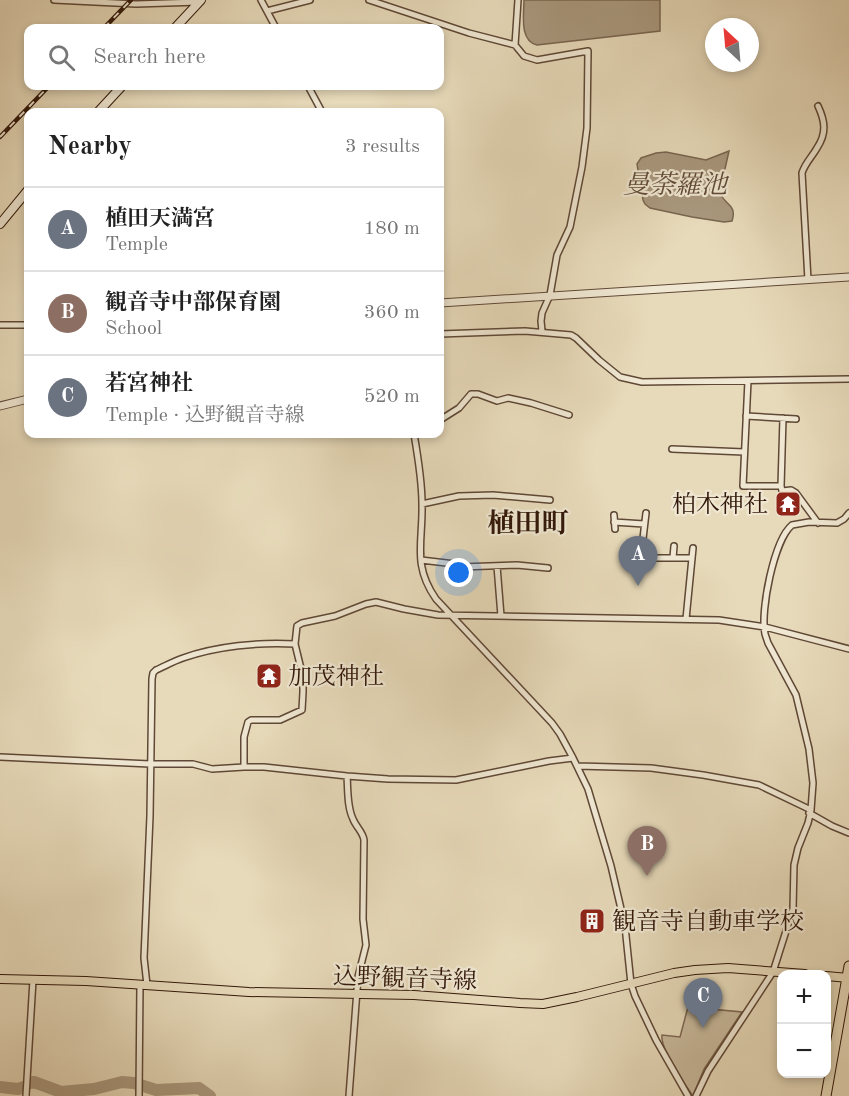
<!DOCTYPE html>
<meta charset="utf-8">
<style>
:root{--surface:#fff;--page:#f6f6f6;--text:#222;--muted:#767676;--line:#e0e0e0;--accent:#8f2418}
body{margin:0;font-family:"Old Standard TT","Noto Serif JP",serif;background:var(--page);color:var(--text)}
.controls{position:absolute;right:18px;bottom:18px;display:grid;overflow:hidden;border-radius:12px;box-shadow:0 3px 9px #0003}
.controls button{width:54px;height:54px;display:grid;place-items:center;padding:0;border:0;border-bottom:2px solid var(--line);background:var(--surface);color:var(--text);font:30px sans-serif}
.compass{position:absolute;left:705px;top:18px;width:54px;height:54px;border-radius:50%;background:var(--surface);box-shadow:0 3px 9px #0003;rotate:334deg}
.you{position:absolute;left:459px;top:573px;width:21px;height:21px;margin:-15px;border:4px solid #fff;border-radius:50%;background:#1a73e8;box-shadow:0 0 0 9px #1a73e833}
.badge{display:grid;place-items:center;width:39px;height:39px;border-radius:50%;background:var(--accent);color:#fff;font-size:20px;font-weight:700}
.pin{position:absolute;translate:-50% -50px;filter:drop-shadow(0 2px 3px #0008)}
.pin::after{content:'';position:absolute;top:32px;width:21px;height:18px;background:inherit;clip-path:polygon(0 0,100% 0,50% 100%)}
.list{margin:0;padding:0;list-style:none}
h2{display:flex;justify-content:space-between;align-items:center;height:78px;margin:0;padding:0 24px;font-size:26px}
h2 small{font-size:20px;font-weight:400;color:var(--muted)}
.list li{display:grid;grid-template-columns:39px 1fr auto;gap:18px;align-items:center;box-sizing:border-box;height:84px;padding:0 24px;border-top:2px solid var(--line)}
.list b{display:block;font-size:22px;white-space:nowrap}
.list p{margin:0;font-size:20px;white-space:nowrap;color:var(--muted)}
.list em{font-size:20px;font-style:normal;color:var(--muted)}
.icon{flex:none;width:33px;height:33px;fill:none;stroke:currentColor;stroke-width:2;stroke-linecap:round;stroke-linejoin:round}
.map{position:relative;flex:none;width:849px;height:1096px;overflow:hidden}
.search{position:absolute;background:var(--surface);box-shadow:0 3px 9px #0003;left:24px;top:24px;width:420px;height:66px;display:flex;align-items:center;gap:15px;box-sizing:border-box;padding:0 21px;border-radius:12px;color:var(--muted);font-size:22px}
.panel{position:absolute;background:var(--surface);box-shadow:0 3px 9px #0003;left:24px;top:108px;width:420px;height:330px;border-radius:12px}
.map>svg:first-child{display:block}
</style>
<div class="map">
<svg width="849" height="1096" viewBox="0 0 849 1096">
<rect width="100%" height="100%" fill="#e7daba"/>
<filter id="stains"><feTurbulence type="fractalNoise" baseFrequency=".00333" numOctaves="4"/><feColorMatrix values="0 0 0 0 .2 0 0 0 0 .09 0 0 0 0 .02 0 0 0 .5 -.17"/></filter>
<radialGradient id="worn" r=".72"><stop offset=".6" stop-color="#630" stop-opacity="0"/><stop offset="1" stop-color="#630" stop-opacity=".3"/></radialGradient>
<!-- green -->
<path fill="#c8b99c" stroke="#7d6853" stroke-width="1.5" d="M688,1007L742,1012L704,1069L693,1096C684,1084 660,1048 662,1035L680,1037Z"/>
<!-- water -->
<path fill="#a9987e" stroke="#796550" stroke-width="1.5" d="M524,0H660V31L537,45C519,41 524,14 524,0Z
M729,151L720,191C722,205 738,203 732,221L724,222L692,217L650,208L645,204L643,200L637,164L641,158L656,153L666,152L706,160Z"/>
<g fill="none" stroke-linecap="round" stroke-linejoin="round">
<!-- river -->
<path stroke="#a9987e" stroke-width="12" d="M29,1083L34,1082L61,1092L94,1089L122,1082L134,1083L156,1090L199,1088L210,1096
M0,1087L18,1089L24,1087"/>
<!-- minor casing -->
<g stroke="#5f4836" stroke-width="8">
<path id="minor" d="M54,0L136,4L199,2
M261,0L276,28
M369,0L469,33L515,45L524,56L537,60L588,51L587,128L582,167L570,227L557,255L550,295L542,313L541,321L542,331
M267,11L310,0
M515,45L518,0
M308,86L322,112
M808,280L802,173C805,163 812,157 817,148C827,133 825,121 818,106
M0,325H28
M440,334L525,331L571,335L576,338L599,360L620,377L642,382L849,379
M748,381L743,486H781L783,418
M746,416L796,419
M440,420L459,408L471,394H478L497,401L508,398L531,403L569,415
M414,434C418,457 422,480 422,504C423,542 412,565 436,599L552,723L560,734L573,758L588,789L611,866L625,926L631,984L635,996L656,1040L688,1096
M672,449L744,452
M781,486L782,491L791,490L796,493L818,523
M422,504L459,496L493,495L550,500
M614,515L615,529
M614,522L644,524
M641,558H692
M673,558L674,546
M421,560L455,564L461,567L517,565L548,568
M640,564L646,513
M497,566L501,616
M686,619L693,548
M0,757L150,764H193L212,769L244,767H264L347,776L388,779L456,780L549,761L573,758
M578,766L651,768L703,775L759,785L811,810
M244,767V737L248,722L251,720H280L302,710L303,692V677L295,644L297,626L302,623L335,616L366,604L376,602L404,609L438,615L719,620L765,627L849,649
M347,776C348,790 347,807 353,819C356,827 363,832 364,840L363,919L366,945L358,977L349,1096
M809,813L832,826L849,833
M147,985L144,958L150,816L152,679L153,673L156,670C165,666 174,661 183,658C217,646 259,642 295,644
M26,1096L33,980
M139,1096L140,985
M696,1096L708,1071L773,972L793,909L794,865L798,848L808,823L811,810L813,783L809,749L796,695L768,643C767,640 766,637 765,634C760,611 774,540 792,525L809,522L837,523L844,519L849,513"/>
</g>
<!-- tertiary casing -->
<g stroke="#5f4836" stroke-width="9">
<path id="tertiary" d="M440,303L849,277
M0,406L28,399"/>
</g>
<!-- secondary casing -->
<g stroke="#32180a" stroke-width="10">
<path id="secondary" d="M175,28L201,0
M98,112L122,86
M0,224L28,190"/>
</g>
<!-- primary casing -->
<g stroke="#32180a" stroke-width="10">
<path id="primary" d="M826,976L849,978
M0,979L86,981L249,992L414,995L520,1003L543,1004L577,997L674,973L695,970L728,968L805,974"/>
</g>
<!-- trunk casing -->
<g stroke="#32180a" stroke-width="11">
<path id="trunk" d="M826,1096L849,966"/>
</g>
<!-- minor -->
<use href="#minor" stroke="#efe7d2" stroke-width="5"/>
<!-- tertiary -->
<use href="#tertiary" stroke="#efe7d2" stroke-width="7"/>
<!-- secondary -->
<use href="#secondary" stroke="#efe7d2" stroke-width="8"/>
<!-- primary -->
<use href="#primary" stroke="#e7daba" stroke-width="8"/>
<!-- trunk -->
<use href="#trunk" stroke="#e7daba" stroke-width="9"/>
<!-- rail casing -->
<g stroke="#32180a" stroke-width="4.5">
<path id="rail" d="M104,28L131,0
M0,137L49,86"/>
</g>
<!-- rail -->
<use href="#rail" stroke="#efe7d2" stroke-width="2" stroke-dasharray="7" stroke-linecap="butt"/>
</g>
<!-- icons -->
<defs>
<g id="temple-square" transform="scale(1.35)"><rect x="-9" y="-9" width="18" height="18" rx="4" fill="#8f2418" stroke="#efe7d2"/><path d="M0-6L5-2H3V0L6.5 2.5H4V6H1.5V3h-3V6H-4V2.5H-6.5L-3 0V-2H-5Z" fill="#fff"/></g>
<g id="building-square" transform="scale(1.35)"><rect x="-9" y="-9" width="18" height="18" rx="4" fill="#8f2418" stroke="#efe7d2"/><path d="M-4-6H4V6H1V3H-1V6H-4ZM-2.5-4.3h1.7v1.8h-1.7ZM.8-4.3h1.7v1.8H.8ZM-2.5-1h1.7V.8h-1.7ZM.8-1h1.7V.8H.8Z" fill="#fff"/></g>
</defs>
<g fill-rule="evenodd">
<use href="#temple-square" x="788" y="504"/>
<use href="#temple-square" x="269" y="676"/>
<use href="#building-square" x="592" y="921"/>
</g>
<g text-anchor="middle" stroke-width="4.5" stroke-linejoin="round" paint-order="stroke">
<!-- poi labels -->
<g font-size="24" fill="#32180a" stroke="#efe7d2" text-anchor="start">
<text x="768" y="512" text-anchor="end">柏木神社</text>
<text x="288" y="684">加茂神社</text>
<text x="612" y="929">観音寺自動車学校</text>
</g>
<!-- street labels -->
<g font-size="24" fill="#32180a" stroke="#efe7d2">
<text transform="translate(405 978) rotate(2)" y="8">込野観音寺線</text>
</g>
<!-- water labels -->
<g font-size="26" font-style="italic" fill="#624b38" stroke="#efe7d2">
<text x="675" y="193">曼荼羅池</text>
</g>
<!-- quarter labels -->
<g font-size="27" font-weight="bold" fill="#32180a" stroke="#efe7d2">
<text x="528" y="532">植田町</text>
</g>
</g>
<rect width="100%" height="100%" filter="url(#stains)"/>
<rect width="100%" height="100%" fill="url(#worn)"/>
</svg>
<div class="controls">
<button>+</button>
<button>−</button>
</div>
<svg class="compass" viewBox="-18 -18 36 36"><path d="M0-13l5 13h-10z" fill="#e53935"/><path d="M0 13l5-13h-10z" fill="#767676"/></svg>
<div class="you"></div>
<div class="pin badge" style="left:638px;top:586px;background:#6b7280">A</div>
<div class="pin badge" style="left:647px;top:876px;background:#8d6e63">B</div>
<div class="pin badge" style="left:703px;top:1028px;background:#6b7280">C</div>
<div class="search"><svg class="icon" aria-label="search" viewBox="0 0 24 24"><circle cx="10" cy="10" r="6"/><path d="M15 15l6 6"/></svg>Search here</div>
<section class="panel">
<h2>Nearby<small>3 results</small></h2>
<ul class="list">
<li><span class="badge" style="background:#6b7280">A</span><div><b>植田天満宮</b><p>Temple</p></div><em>180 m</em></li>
<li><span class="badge" style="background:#8d6e63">B</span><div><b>観音寺中部保育園</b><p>School</p></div><em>360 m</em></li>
<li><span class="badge" style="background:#6b7280">C</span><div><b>若宮神社</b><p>Temple · 込野観音寺線</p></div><em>520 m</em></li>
</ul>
</section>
</div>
